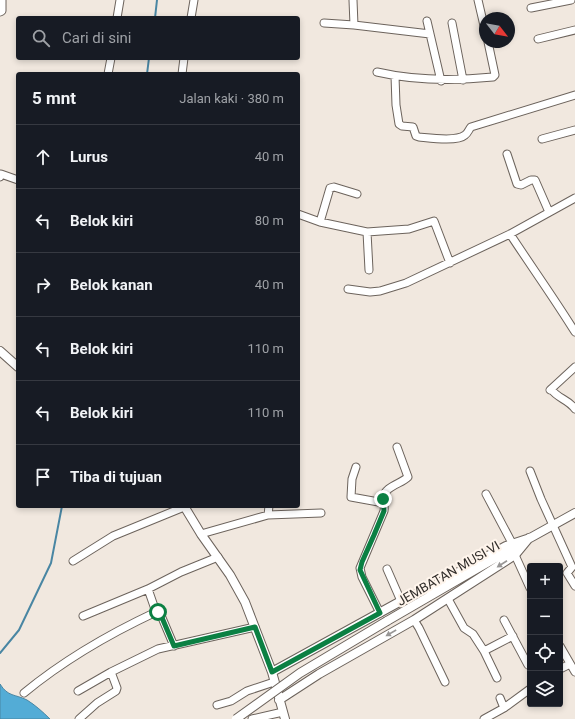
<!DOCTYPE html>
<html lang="id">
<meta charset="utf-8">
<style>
:root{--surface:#171b24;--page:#20242c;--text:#f1f3f6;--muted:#9ea1a6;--line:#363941}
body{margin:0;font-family:Roboto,sans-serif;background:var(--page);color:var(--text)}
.controls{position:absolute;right:12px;bottom:12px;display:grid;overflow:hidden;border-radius:4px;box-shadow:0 2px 6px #0003}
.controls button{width:36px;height:36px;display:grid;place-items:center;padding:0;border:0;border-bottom:1px solid var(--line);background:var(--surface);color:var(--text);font:20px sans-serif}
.compass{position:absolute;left:479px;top:12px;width:36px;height:36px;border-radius:50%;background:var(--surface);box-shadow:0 2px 6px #0003;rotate:121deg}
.stop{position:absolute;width:12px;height:12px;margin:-9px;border:3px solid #0b8043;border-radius:50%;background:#fff}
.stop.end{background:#0b8043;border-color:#fff;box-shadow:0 1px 4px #0008}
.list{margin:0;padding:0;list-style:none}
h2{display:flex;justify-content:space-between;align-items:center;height:52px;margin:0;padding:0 16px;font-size:17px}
h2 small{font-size:13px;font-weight:400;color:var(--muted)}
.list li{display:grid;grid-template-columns:26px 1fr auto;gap:12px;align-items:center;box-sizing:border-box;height:64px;padding:0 16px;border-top:1px solid var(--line)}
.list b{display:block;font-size:15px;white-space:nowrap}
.list em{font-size:13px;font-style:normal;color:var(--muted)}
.icon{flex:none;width:22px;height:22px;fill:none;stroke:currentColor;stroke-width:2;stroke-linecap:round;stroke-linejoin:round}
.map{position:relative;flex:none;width:575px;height:719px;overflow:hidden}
.search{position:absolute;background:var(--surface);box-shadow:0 2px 6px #0003;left:16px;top:16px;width:284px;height:44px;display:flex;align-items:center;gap:10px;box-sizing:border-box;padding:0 14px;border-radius:4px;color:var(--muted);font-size:15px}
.panel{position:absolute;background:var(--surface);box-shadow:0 2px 6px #0003;left:16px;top:72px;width:284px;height:436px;border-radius:4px}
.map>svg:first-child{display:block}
</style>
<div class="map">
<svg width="575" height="719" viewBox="0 0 575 719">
<rect width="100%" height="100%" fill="#f1e8df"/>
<!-- water -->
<path fill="#53acd6" stroke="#4986a3" d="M0,684C8,697 15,694 27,700C35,705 43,712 50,719H0Z"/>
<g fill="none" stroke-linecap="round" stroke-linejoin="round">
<!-- stream -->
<path stroke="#4986a3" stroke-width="2" d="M155,18L157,0
M147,74L149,58
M0,653L19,630L51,563L62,506"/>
<!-- minor casing -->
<g stroke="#6c635c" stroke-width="9">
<path id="minor" d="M353,0L354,25
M478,0L485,30
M531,8L571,0
M0,12L2,11V0
M117,18L120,0
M191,18L194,0
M427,21L441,81
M324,23L354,25L430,34
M452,23L463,80
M538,39L575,30
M377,72C416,81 453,81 493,77L495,75L488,42
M108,74L111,58
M182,74L184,58
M395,76L396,105L399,124L402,126L413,127L416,136L419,137C430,138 457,142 465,135C468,133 469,129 471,127L575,95
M542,139L575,130
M507,154L517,184L521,185L531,180H535L549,212
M0,177L1,174L18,180
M298,214L320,222L367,232L409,229L434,221L450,263
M320,222L330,188L334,187L357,194
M367,232L369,270
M510,234C531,266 554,298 575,332
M348,289L370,292L380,291L406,283L510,234L575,198
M551,389C558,399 568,399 575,409
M550,390L575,367
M356,467L352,479L351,497L384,503
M530,471L541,499L572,567L567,573L575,586
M486,494L512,543
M268,515L269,506
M201,534L268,515L321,513
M515,555L530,588
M73,561L113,536L184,507
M387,569L401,601
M148,589L156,612
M448,599L464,628L473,634L484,651L497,678
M380,613L362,577L360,568L384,511C385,506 383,502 383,498C385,486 401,484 408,477L397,447
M83,616L148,589L181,572L218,557
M414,620L419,628L445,682
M504,620L528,665
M560,646L575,672
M484,651L513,636
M560,669L570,664
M78,691L111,672
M24,693C64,660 109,634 156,612L160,613L174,646
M500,698L504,708
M217,705L231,701L247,691L274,682
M79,719L97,703L116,691L117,688L111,672L158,649L255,627
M252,719L283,712
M484,719L504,708L530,689"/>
</g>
<!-- tertiary casing -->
<g stroke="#6c635c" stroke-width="10">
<path id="tertiary" d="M0,351L18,367
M184,506L201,534L230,575L245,602L272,672L285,719
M387,621L523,542
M272,672L401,601L437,584L506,546L530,538L575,513
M279,700L319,674L414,620L515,555L529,538"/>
</g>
<!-- minor -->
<use href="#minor" stroke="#fff" stroke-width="7"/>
<!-- tertiary -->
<use href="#tertiary" stroke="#fff" stroke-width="8"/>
<!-- tertiary-bridge casing -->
<g stroke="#6c635c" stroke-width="10" stroke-linecap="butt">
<path id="tertiary-bridge" d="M236,719L300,673L387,621"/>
</g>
<!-- tertiary-bridge -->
<use href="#tertiary-bridge" stroke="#fff" stroke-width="8"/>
</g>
<!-- one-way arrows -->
<defs><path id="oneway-solid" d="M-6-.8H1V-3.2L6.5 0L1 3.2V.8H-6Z"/></defs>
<g fill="#989695">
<use href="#oneway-solid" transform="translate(502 564) rotate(147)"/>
<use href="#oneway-solid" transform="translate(391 633) rotate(150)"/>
</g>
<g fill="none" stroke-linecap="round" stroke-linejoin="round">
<!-- route -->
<path stroke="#0b8043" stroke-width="5" d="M158,612L160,613L174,646L255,627L272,672L380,613L360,570L362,562L374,535L384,511L383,499"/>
</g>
<g text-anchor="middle" stroke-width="4" stroke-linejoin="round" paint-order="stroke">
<!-- street labels -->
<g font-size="13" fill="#322e2b" stroke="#fff5ec">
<text transform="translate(448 573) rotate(-30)" y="5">JEMBATAN MUSI VI</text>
</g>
</g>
</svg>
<div class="controls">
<button>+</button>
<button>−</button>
<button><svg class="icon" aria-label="locate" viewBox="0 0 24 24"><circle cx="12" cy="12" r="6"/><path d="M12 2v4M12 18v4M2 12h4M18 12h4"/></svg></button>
<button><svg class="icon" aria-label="layers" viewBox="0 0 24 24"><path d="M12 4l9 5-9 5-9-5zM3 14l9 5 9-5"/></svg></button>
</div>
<svg class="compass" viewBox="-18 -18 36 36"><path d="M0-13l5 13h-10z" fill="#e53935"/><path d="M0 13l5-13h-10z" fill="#9ea1a6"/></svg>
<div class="stop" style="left:158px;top:612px"></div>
<div class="stop end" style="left:383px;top:499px"></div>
<div class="search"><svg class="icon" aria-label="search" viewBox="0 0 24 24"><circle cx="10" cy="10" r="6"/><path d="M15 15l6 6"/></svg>Cari di sini</div>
<section class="panel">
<h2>5 mnt<small>Jalan kaki · 380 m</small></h2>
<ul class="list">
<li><svg class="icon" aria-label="ahead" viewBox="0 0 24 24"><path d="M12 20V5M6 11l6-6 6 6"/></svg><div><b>Lurus</b></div><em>40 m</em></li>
<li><svg class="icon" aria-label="left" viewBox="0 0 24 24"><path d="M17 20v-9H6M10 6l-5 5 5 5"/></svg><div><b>Belok kiri</b></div><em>80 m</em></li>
<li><svg class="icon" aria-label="right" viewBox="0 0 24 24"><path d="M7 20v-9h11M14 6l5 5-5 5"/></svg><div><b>Belok kanan</b></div><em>40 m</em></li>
<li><svg class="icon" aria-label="left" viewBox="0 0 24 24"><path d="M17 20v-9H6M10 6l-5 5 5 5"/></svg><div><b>Belok kiri</b></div><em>110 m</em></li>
<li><svg class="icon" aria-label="left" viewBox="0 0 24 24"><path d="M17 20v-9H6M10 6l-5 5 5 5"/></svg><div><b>Belok kiri</b></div><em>110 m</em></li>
<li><svg class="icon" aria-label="arrive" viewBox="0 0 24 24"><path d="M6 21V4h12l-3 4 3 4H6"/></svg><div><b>Tiba di tujuan</b></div></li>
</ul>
</section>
</div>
